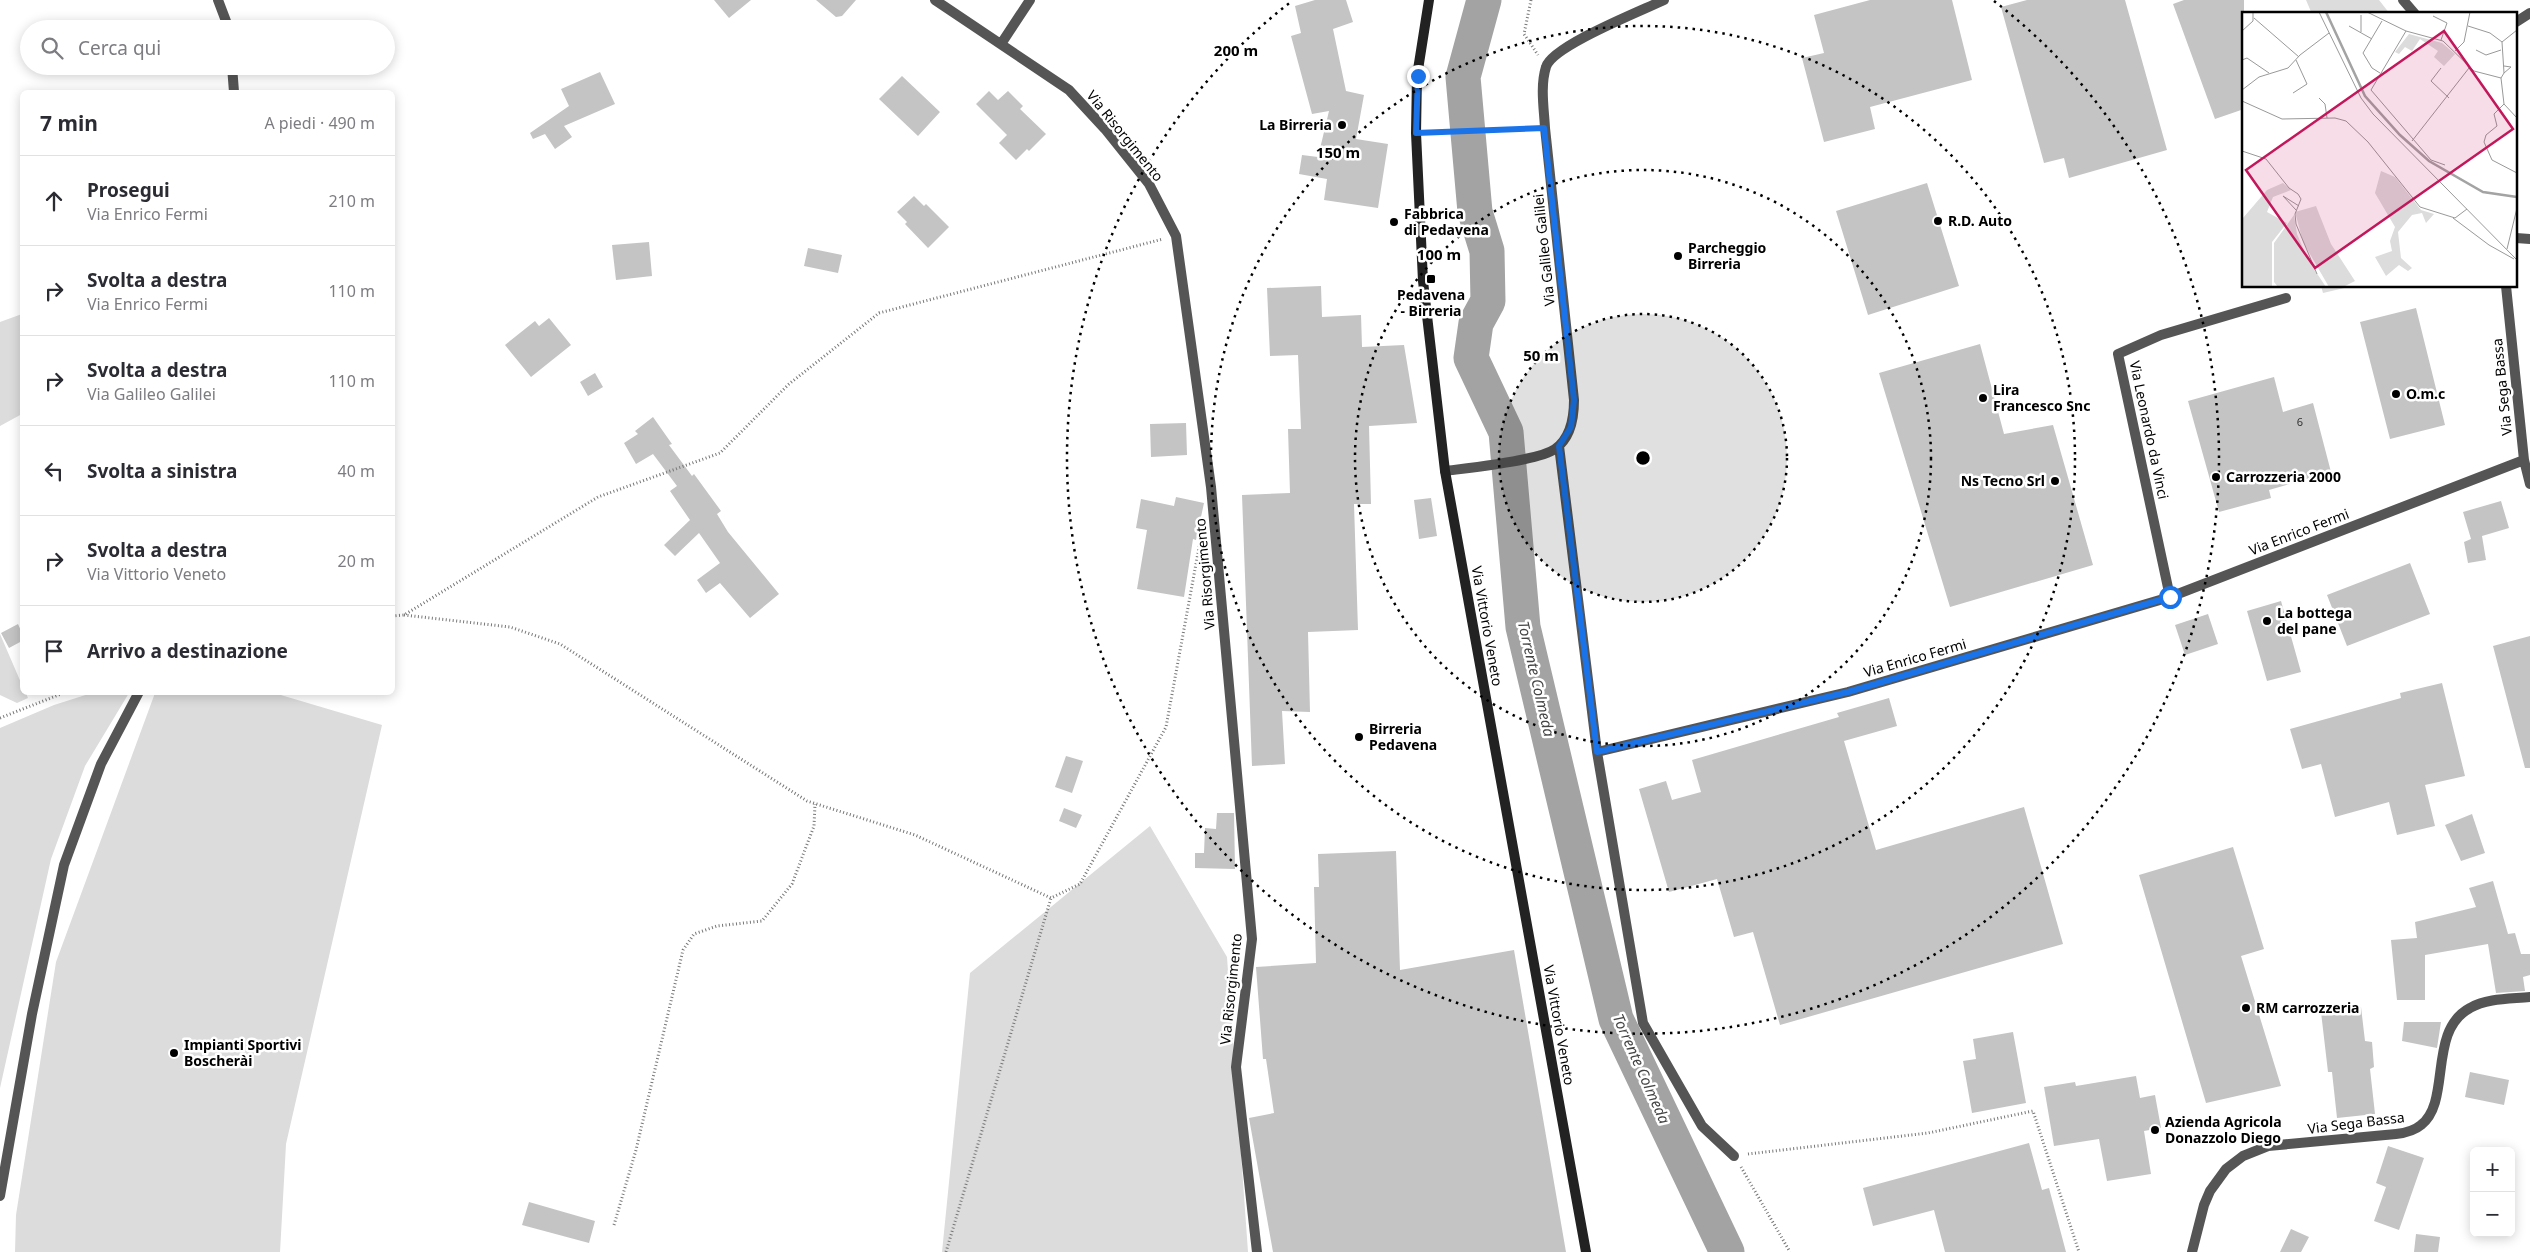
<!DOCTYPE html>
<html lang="it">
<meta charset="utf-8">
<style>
:root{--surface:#fff;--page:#f2f2f3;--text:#2b2b33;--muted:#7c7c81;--line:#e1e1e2}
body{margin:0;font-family:"Noto Sans",sans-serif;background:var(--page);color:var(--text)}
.controls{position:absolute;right:15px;bottom:15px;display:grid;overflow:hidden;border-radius:8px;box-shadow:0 2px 12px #0003}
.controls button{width:45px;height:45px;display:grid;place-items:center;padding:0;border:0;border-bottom:1px solid var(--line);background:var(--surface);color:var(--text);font:25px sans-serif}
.stop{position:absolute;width:15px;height:15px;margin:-11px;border:4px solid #1a73e8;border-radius:50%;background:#fff}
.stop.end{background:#1a73e8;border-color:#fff;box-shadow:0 1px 5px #0008}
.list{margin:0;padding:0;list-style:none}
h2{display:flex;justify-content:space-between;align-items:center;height:65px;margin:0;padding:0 20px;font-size:21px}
h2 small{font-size:16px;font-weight:400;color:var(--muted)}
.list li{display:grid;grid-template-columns:32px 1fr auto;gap:15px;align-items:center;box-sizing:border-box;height:90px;padding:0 20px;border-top:1px solid var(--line)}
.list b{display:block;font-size:19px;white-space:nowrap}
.list p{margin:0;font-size:16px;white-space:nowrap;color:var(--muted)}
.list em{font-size:16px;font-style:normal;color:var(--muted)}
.icon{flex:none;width:28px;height:28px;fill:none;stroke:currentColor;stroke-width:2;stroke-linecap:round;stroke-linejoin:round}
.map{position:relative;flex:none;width:2530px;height:1252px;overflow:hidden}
.search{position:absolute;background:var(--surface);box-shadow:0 2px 12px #0003;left:20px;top:20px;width:375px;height:55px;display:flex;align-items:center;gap:12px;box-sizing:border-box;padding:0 18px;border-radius:28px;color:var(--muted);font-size:19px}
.panel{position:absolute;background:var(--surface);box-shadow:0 2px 12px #0003;left:20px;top:90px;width:375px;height:605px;border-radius:8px}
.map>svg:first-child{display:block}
</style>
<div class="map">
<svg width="2530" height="1252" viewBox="0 0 2530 1252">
<rect width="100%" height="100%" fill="#fff"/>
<!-- green -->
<path fill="#dcdcdc" d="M2306,0H2379L2390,14H2312Z
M2321,286H2353L2323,293Z
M22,314V414L0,426V322Z
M0,634L22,685V692L26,693L28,698L17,703L0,695Z
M95,692L129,693L85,766L51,859L0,1088V728L54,705Z
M155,693H274L382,725L286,1144L280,1252H15L16,1215L56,962Z
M1150,826L1227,957L1248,1252H942L970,973Z"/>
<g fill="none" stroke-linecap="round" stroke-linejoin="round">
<!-- river -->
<path stroke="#a3a3a3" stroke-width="35" d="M1484,0L1463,77L1475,212L1487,251L1488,301L1476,323L1471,358L1506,432L1523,627L1616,1019L1727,1252"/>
</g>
<!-- building -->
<path fill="#c4c4c4" d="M714,0H751L729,18Z
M816,0H856L842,16L836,17Z
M1315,0H1346L1353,22L1333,29L1346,91L1364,95L1356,139L1388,144L1378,208L1324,200L1327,179L1299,174L1302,155L1318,157L1329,111L1312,114L1291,36L1301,33L1295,6Z
M1870,0H1952L1972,80L1870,107L1875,129L1824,142L1802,58L1824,53L1814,15Z
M2027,0H2125L2167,150L2069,178L2064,158L2044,163L2001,7Z
M2184,0H2244V109L2215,119L2173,4Z
M600,72L615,104L564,126L572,137L555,149L545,134L533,139L530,133L569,106L561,89Z
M902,76L940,112L918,136L879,99Z
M989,91L998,100L1008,91L1023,106L1020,109L1046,134L1029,151L1027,149L1016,160L999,143L1007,135L976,104Z
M1927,183L1959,286L1868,315L1836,211Z
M914,196L924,206L926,204L949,227L928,248L905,224L907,222L897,212Z
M649,242L652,276L616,280L612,245Z
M808,248L842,255L838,273L804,266Z
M1321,286L1322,317L1361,315L1362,347L1404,345L1417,423L1369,426L1371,504H1354L1358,630L1308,632L1310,712L1282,711L1285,764L1252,766L1242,495L1290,493L1288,429H1301L1298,355L1270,356L1267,288Z
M2416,308L2445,425L2390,439L2360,322Z
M549,318L571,345L531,377L505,345L535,321L539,326Z
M1980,344L2004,434L2053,425L2093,565L1950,607L1879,373Z
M595,373L603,387L588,396L580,382Z
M2274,377L2283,412L2313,403L2331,472L2269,490L2271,498L2219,512L2188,401Z
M653,417L672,444L669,445L692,476L694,474L721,511L717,514L728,532L779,594L750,618L720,583L706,593L697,580L720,563L699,533L675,556L664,545L690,520L670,491L677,486L653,454L636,464L624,443L638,434L635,431Z
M1186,423L1187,455L1151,457L1150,424Z
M1176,497L1204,503L1196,540L1193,539L1184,597L1137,589L1147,530L1136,528L1141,499L1174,506Z
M1431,498L1437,536L1419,539L1414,500Z
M2501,501L2509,528L2482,536L2486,560L2468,563L2464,542L2471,539L2463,512Z
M2410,563L2430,614L2347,646L2327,595Z
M2281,601L2301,672L2267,681L2247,611Z
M2208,614L2218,644L2185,655L2175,625Z
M18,624L22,633V641L9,648L1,633Z
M2530,636V768H2525L2493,646Z
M2442,683L2465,776L2425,785L2435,826L2397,835L2389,802L2335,817L2321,764L2302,769L2290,729L2401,698L2400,693Z
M1889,698L1897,726L1844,741L1876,850L2024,807L2063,944L1780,1025L1753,932L1734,937L1717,879L1669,892L1639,789L1666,781L1672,800L1701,792L1692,760L1839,717L1837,713Z
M1066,756L1083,761L1072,793L1055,787Z
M1064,808L1082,815L1076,828L1059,821Z
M1217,813H1234L1235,869L1195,868V853H1204L1205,828L1216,829Z
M2472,814L2485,853L2461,861L2445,825Z
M2233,847L2264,949L2241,956L2281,1086L2206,1103L2139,875Z
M1396,851L1400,970L1514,950L1566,1252H1273L1249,1118L1274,1113L1266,1059H1263L1256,967L1316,963L1314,887H1319L1318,854Z
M2493,881L2508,934L2515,933L2521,954H2530V975L2523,977L2525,991L2496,993L2488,944L2425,955V1000H2397L2391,940L2417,938L2415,922L2476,907L2469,888Z
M2361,1007L2365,1041L2372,1042L2374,1067L2370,1069L2375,1114L2337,1118L2332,1072H2328L2321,1012Z
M2404,1022H2441L2437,1048L2402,1041Z
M2013,1032L2026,1103L1972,1113L1963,1061L1976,1059L1973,1039Z
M2470,1072L2509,1080L2504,1105L2465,1097Z
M2136,1076L2140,1098L2155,1095L2161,1128L2144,1131L2151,1174L2107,1181L2099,1139L2054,1146L2044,1087L2075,1082L2076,1086Z
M2029,1143L2042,1190L2049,1188L2066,1252H1945L1934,1210L1873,1226L1863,1188Z
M2388,1146L2424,1158L2399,1230L2374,1221L2386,1187L2376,1183Z
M529,1202L595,1221L589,1243L522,1225Z
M2291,1229L2309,1237L2301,1252H2280Z
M2416,1234L2440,1237L2438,1252H2414Z"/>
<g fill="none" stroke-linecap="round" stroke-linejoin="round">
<!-- path -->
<path stroke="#777" stroke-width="3" stroke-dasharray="1 2.5" stroke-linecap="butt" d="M1531,0L1524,34L1538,55
M1430,133L1531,129
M404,615L510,627L560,644L807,801L915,835L1051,898L1080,884L1166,727L1200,542
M392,616L404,615L598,497L720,453L789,384L879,313L1163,239
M0,718L66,692
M1748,1154L1928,1133L2033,1111L2079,1252
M1741,1167L1790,1252
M614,1225L636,1150L683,950L694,934L717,926L762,921L792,884L814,826L815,804
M946,1252L1051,898"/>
<!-- minor -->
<path stroke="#555" stroke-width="10" d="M218,0L229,29
M935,0L1069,90L1105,129L1149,184L1176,236L1211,487L1252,939L1236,1067L1257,1252
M2403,0L2415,14
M2516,22L2530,13
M1001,44L1030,0
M232,66L234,92
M2516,238L2530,239
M2506,286L2524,460L2530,484
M1559,446L1597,752L1643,1023L1702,1126L1734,1156
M1445,471C1468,468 1538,461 1555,449C1571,438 1574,418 1574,400L1545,128C1544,109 1540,86 1546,67C1552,46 1641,11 1664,0
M2170,597L2118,354L2161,335L2286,298
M1597,752L1848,692L2170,597L2524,460
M0,1196L32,1014L64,865L101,764L139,692
M2192,1252L2204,1205L2210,1191L2226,1169L2243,1156L2268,1146L2396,1134C2405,1133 2414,1131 2421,1125C2452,1101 2427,1031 2470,1008C2487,998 2511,999 2530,997"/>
<!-- secondary -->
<path stroke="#222" stroke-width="10" d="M1429,0L1417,76L1416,133L1423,281L1445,471L1586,1252"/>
</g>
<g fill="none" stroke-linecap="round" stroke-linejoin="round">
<!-- route -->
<path stroke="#1a73e8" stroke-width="6" d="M1418,76L1416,133L1544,128L1574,400L1571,427L1559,446L1597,752L1848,692L2170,597"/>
</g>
<!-- distance rings -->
<circle cx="1643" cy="458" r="144" fill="#000" fill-opacity=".12"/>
<g fill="none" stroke="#000" stroke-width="2.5" stroke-dasharray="2.5 5">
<circle cx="1643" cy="458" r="144"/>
<circle cx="1643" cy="458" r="288"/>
<circle cx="1643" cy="458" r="432"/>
<path d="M1994 1A576 576 0 1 1 1292 1"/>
</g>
<!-- markers -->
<g fill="#000" stroke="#fff" stroke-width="2">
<circle cx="1342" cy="125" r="5"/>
<circle cx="1938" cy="221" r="5"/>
<circle cx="1394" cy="222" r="5"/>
<circle cx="1678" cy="256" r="5"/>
<rect x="1426" y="274" width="10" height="10" rx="2.5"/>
<circle cx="2396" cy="394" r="5"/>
<circle cx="1983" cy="398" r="5"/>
<circle cx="2216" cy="477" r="5"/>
<circle cx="2055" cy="481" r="5"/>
<circle cx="2267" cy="621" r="5"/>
<circle cx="1359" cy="737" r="5"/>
<circle cx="2246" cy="1008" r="5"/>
<circle cx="174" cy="1053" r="5"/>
<circle cx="2155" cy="1130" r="5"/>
</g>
<g text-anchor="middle" stroke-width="5" stroke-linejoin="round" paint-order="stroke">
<!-- number labels -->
<g font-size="11" fill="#313131">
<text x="2300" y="426">6</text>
</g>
<!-- poi labels -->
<g font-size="14" font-weight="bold" fill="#000" stroke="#fff" text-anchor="start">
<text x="1332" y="130" text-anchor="end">La Birreria</text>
<text x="1404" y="219">Fabbrica<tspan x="1404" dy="16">di Pedavena</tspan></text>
<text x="1948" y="226">R.D. Auto</text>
<text x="1688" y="253">Parcheggio<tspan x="1688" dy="16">Birreria</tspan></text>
<text x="1431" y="300" text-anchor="middle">Pedavena<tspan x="1431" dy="16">- Birreria</tspan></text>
<text x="1993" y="395">Lira<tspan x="1993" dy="16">Francesco Snc</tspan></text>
<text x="2406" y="399">O.m.c</text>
<text x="2226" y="482">Carrozzeria 2000</text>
<text x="2045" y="486" text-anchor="end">Ns Tecno Srl</text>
<text x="2277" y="618">La bottega<tspan x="2277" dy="16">del pane</tspan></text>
<text x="1369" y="734">Birreria<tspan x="1369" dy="16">Pedavena</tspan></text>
<text x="2256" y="1013">RM carrozzeria</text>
<text x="184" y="1050">Impianti Sportivi<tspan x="184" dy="16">Boscherài</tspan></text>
<text x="2165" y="1127">Azienda Agricola<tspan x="2165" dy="16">Donazzolo Diego</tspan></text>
</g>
<!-- street labels -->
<g font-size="14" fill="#000" stroke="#fff">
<text transform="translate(1125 136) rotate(51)" y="5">Via Risorgimento</text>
<text transform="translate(1544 250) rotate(-96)" y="5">Via Galileo Galilei</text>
<text transform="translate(2502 387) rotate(-96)" y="5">Via Sega Bassa</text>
<text transform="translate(2149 430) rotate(78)" y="5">Via Leonardo da Vinci</text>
<text transform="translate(2299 532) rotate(-21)" y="5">Via Enrico Fermi</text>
<text transform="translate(1205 574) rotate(-95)" y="5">Via Risorgimento</text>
<text transform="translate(1487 626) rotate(80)" y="5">Via Vittorio Veneto</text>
<text transform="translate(1915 658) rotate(-16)" y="5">Via Enrico Fermi</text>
<text transform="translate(1231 989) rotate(-84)" y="5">Via Risorgimento</text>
<text transform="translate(1559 1025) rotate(80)" y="5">Via Vittorio Veneto</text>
<text transform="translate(2356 1123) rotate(-7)" y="5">Via Sega Bassa</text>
</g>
<!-- water labels -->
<g font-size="15" font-style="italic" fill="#444" stroke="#fff">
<text transform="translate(1536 679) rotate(77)" y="5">Torrente Colmeda</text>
<text transform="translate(1641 1069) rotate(66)" y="5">Torrente Colmeda</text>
</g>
</g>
<!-- overview -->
<g transform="translate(2242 12)">
<rect width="275" height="275" fill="#fff"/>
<path d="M167,22L200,31L213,42L202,54L192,45L196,39L178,27L170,39L163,35L157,42L153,40ZM139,159L153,165L179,198L192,202L184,211L180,201L170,203L156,220L159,246L170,256L166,259L157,253L144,264L133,245L150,239L148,229L153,215L133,181ZM41,171L49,178L31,185L25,200L45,211L30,230V275H0L1,206L25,178ZM74,194L89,232L113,269L101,275H87L61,230L53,200ZM52,203L55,222L66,248L84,275H36L32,270V231Z" fill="#dcdcdc"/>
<path fill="none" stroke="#a3a3a3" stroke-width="2.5" d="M84,0L123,84L158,123L187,149L241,180L275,185"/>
<path fill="none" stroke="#999" stroke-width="1" d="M77,0L119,86L131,102L275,248M125,0L164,19L201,29L232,59L259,66L262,92L252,102L255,114L244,123L242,130L250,148L275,161M119,3V20M191,4L205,11L199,28M12,6L57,45M107,14L130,27M226,14L248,21L260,30M0,19L11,9V0M164,19L129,78L189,148L203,153M234,38L244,43L259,38M213,39L222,30L228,0M0,48L5,46L27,61M262,54L269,55L262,61M199,56L189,69L207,86M138,61L130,56L121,41L140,9M259,66L262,61L260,30L275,18M0,78L17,65L46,56L58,43L87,21M51,81L65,72L54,48M77,86L83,92L85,106M0,89L40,107L93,106L104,109L126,130L178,195L213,206L225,197M262,92L275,106M170,129L227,56M0,139L24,147L47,176L56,182L59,187L53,202L54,212L75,262M54,198L41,184L57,194M211,206L247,233L272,247M265,237L275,196"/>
<path fill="#c2185b" fill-opacity="0.15" stroke="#c2185b" stroke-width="2.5" d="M202,19L271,117L73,256L4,158Z"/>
<rect width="275" height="275" fill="none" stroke="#000" stroke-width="2.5"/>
</g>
<circle cx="1643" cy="458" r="8" fill="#000" stroke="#fff" stroke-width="2.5"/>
<g font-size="15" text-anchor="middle" font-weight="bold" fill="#000" stroke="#fff" stroke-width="5" stroke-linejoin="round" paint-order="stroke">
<text x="1236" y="56">200 m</text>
<text x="1338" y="158">150 m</text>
<text x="1439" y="260">100 m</text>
<text x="1541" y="361">50 m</text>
</g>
</svg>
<div class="controls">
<button>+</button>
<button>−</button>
</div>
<div class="stop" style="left:2170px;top:597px"></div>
<div class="stop end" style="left:1418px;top:76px"></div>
<div class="search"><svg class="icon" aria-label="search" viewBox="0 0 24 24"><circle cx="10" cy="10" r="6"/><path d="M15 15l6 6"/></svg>Cerca qui</div>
<section class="panel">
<h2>7 min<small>A piedi · 490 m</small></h2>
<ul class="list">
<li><svg class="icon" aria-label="ahead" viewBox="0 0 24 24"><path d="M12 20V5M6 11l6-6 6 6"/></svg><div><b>Prosegui</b><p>Via Enrico Fermi</p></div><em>210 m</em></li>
<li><svg class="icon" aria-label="right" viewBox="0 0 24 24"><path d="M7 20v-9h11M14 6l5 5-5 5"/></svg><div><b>Svolta a destra</b><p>Via Enrico Fermi</p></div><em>110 m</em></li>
<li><svg class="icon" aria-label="right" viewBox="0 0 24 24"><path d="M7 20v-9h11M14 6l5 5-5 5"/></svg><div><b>Svolta a destra</b><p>Via Galileo Galilei</p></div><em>110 m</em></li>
<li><svg class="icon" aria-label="left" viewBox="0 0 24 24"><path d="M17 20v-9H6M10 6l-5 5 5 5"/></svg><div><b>Svolta a sinistra</b></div><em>40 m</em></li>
<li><svg class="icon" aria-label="right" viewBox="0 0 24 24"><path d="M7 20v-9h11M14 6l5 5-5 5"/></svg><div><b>Svolta a destra</b><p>Via Vittorio Veneto</p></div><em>20 m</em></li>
<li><svg class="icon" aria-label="arrive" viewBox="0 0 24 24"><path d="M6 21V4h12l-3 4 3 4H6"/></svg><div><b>Arrivo a destinazione</b></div></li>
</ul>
</section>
</div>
